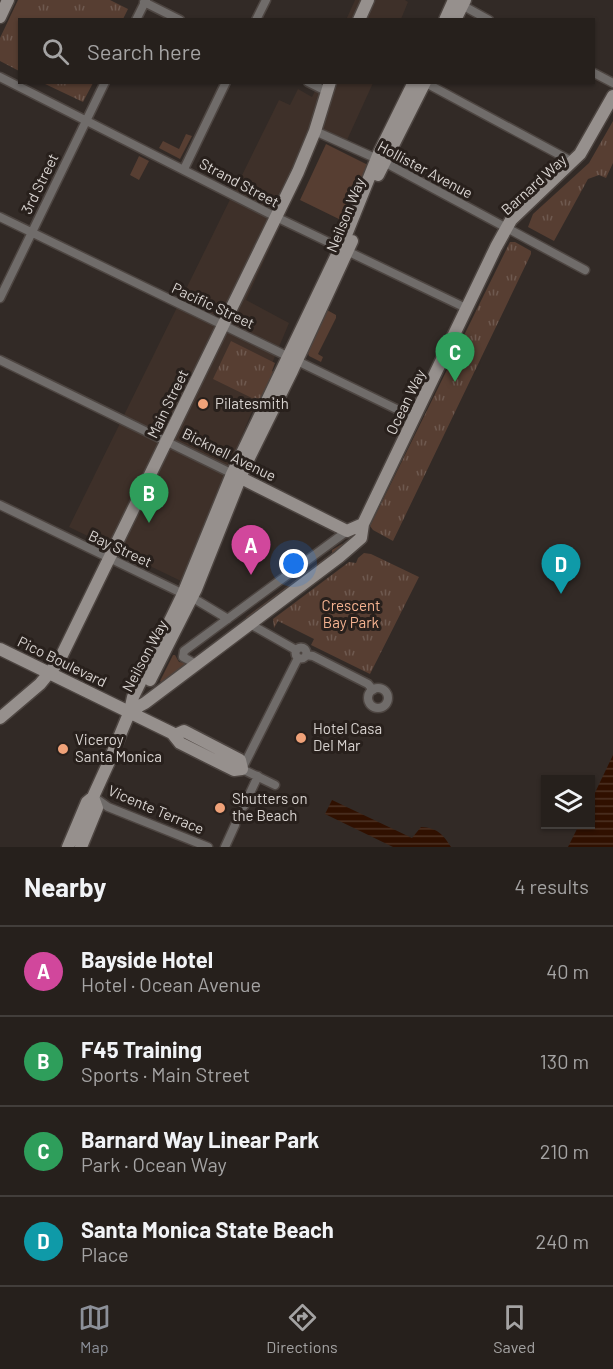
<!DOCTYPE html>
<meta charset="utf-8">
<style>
:root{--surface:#26201c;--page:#322d29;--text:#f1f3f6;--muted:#a4a3a3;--line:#423e3b;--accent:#8c9099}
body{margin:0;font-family:Barlow,sans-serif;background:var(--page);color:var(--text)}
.controls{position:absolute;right:18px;bottom:18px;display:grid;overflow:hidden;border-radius:0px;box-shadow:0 2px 4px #0004}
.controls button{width:54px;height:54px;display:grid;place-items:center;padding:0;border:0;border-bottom:2px solid var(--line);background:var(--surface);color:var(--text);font:30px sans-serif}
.you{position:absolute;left:294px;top:564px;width:21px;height:21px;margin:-15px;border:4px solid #fff;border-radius:50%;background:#1a73e8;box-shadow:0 0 0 9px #1a73e833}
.badge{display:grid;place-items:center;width:39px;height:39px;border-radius:50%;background:var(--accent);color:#fff;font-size:20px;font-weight:700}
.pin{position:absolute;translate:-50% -50px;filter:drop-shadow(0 2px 3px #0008)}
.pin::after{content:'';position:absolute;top:32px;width:21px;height:18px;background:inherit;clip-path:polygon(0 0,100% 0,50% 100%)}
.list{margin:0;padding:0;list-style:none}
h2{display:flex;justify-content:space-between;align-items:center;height:78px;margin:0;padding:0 24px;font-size:26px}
h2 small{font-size:20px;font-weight:400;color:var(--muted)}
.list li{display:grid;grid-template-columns:39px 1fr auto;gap:18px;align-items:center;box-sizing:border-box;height:90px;padding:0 24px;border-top:2px solid var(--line)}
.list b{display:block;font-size:22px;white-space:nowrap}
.list p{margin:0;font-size:20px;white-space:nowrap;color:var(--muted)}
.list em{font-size:20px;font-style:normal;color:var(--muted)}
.icon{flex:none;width:33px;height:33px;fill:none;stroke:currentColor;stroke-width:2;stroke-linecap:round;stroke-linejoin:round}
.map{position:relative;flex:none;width:613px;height:847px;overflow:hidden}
.search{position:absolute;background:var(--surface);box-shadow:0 2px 4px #0004;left:18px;right:18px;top:18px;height:66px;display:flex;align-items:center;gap:15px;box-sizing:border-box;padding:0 21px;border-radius:0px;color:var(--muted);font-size:22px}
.sheet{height:438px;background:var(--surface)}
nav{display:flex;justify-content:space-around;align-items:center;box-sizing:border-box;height:84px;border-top:2px solid var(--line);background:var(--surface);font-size:16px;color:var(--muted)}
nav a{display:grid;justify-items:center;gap:3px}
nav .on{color:var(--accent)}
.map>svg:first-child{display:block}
</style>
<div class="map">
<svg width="613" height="847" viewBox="0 0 613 847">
<defs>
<pattern id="park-tufts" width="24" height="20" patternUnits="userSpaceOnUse" patternTransform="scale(1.5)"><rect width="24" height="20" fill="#573e32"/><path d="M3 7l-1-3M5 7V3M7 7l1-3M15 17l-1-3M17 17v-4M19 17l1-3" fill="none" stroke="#6e594f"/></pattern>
<pattern id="water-rules" width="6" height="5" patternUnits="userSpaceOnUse" patternTransform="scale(1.5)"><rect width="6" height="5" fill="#301000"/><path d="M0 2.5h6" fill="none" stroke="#4d3224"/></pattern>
</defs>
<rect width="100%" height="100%" fill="#322a26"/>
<!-- built -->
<path fill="#3e3029" d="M355,0H405L408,2L401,19L346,20Z
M319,83H373L347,140L324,130L246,300L289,323L181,581L69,527L279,100L290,105L298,89L312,97Z"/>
<!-- green -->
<path fill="#573e32" d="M186,134L192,136L180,159L159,148L163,141L179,149Z
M326,144L368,165L345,222L300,200Z
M139,156L149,161L139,180L130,175Z
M327,310L336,315V318L318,354L323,357L321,362L309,356L307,351Z
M342,544L345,545L333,554L247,618L246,617L332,553V550Z
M173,655H175L179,662L188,663L163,684L160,681Z"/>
<!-- park -->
<path fill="url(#park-tufts)" d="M18,0H110L128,9L123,19L20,20L19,71L0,61V38Z
M43,83H93L83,102Z
M613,121V163L606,178L599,175L588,179L554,241L528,227L533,214L589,163Z
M510,242H515L531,251V254L393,541L373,530L370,526Z
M231,341L275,363L272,371L275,373L260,402L213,379Z
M364,553L371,554L419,577L370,674L311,645L314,639L278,621L274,628L273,619L349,562L356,563L358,558Z"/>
<!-- water -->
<path fill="url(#water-rules)" d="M613,755V847H568L579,825L590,824L591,801Z
M332,800L412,838L421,827C437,828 443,834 451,847H393L325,814Z"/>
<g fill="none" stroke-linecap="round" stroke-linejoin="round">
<!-- street-tunnel -->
<path stroke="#4b4340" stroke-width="8" stroke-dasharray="8 4" stroke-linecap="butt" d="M235,825L244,806"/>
<!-- street casing -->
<g stroke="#4d4541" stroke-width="11">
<path id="street" d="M144,2L180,20
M460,4L489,20
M136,20L146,0
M256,20L266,0
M594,73L613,83
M0,77L276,217L468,309
M308,82L326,91
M424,82L573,162
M315,131L384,162L585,270
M184,169L226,82
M0,217L415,418
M0,298L105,82
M0,360L235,475
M0,505L198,601L228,619
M250,624L296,650
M295.5 653a5.5 5.5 0 1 1 11 0a5.5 5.5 0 1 1-11 0Z
M306,655L313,656L368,684L373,690
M196,664L183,657L184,651L347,531
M368 698a10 10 0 1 1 20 0a10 10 0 1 1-20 0Z
M275,785L242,769L298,658
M94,797L108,807L208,847
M244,806L258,776
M225,847L235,825"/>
</g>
<!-- secondary casing -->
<g stroke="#4d4541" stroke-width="15">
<path id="secondary" d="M0,17L8,0
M359,20L368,0
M445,20L454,0
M455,20L465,0
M378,175L425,82
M235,475L347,531L363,524
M0,649L172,733L180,743L234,770L242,769L240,760L184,731L175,735
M150,680L196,589L245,466L292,371L352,241
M130,711L145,703L339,557L361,538L363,524L496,247L511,220L580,154L613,96
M0,718L40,684L59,661L298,172L315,131L330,82
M68,847L87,802L93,797L108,764L130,711L133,697L183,594L232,474L344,240L379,153L414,82
M81,847L97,808L93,797"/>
</g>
<!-- street -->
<use href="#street" stroke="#706c6a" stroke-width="8"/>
<!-- secondary -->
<use href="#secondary" stroke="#96908d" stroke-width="12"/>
</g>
<!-- markers -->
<g fill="#f0a279" stroke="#28201c" stroke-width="2">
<circle cx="203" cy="404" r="6"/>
<circle cx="301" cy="738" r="6"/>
<circle cx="63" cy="749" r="6"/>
<circle cx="220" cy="808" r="6"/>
</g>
<g text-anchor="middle" stroke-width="6" stroke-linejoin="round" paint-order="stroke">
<!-- street labels -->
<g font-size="15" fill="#d8d3d0" stroke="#28201c">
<text transform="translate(425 170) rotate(28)" y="5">Hollister Avenue</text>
<text transform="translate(239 183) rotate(28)" y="5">Strand Street</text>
<text transform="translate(40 184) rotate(-64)" y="5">3rd Street</text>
<text transform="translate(534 185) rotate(-42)" y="5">Barnard Way</text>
<text transform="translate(346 215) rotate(-68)" y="5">Neilson Way</text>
<text transform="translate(213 306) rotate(25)" y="5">Pacific Street</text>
<text transform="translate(406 402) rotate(-64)" y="5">Ocean Way</text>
<text transform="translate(168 404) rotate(-64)" y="5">Main Street</text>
<text transform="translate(229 455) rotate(26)" y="5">Bicknell Avenue</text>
<text transform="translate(120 549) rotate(25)" y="5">Bay Street</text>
<text transform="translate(145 656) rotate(-62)" y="5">Neilson Way</text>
<text transform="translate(62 662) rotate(26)" y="5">Pico Boulevard</text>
<text transform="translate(156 810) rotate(23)" y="5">Vicente Terrace</text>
</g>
<!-- poi labels -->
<g font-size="15" fill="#d8d3d0" stroke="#28201c" text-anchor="start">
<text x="215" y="409">Pilatesmith</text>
<text x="313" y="734">Hotel Casa<tspan x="313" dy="17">Del Mar</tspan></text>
<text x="75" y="745">Viceroy<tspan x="75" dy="17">Santa Monica</tspan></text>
<text x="232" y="804">Shutters on<tspan x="232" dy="17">the Beach</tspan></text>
</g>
<!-- park labels -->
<g font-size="15" fill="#f5b391" stroke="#28201c">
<text x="351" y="611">Crescent<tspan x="351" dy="17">Bay Park</tspan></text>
</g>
</g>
</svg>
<div class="controls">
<button><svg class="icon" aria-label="layers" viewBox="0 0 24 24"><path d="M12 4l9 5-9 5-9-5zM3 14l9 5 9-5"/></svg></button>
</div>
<div class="you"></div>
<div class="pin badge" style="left:251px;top:575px;background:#d1479c">A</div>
<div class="pin badge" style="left:149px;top:523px;background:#2e9e5b">B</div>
<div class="pin badge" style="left:455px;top:382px;background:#2e9e5b">C</div>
<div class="pin badge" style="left:561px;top:594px;background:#0f9aa8">D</div>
<div class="search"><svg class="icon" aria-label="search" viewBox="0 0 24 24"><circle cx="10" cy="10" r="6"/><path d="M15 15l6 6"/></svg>Search here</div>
</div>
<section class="sheet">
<h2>Nearby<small>4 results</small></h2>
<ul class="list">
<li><span class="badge" style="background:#d1479c">A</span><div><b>Bayside Hotel</b><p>Hotel · Ocean Avenue</p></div><em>40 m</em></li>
<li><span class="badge" style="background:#2e9e5b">B</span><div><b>F45 Training</b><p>Sports · Main Street</p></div><em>130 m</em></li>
<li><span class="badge" style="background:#2e9e5b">C</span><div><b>Barnard Way Linear Park</b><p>Park · Ocean Way</p></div><em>210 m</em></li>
<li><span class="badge" style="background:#0f9aa8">D</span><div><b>Santa Monica State Beach</b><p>Place</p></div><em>240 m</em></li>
</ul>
</section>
<nav>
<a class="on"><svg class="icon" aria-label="map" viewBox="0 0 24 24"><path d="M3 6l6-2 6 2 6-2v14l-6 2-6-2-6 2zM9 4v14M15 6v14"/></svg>Map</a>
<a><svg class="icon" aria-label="directions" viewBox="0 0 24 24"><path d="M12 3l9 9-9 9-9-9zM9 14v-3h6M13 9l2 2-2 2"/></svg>Directions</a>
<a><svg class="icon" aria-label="saved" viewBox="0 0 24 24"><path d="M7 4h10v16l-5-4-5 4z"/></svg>Saved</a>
</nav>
